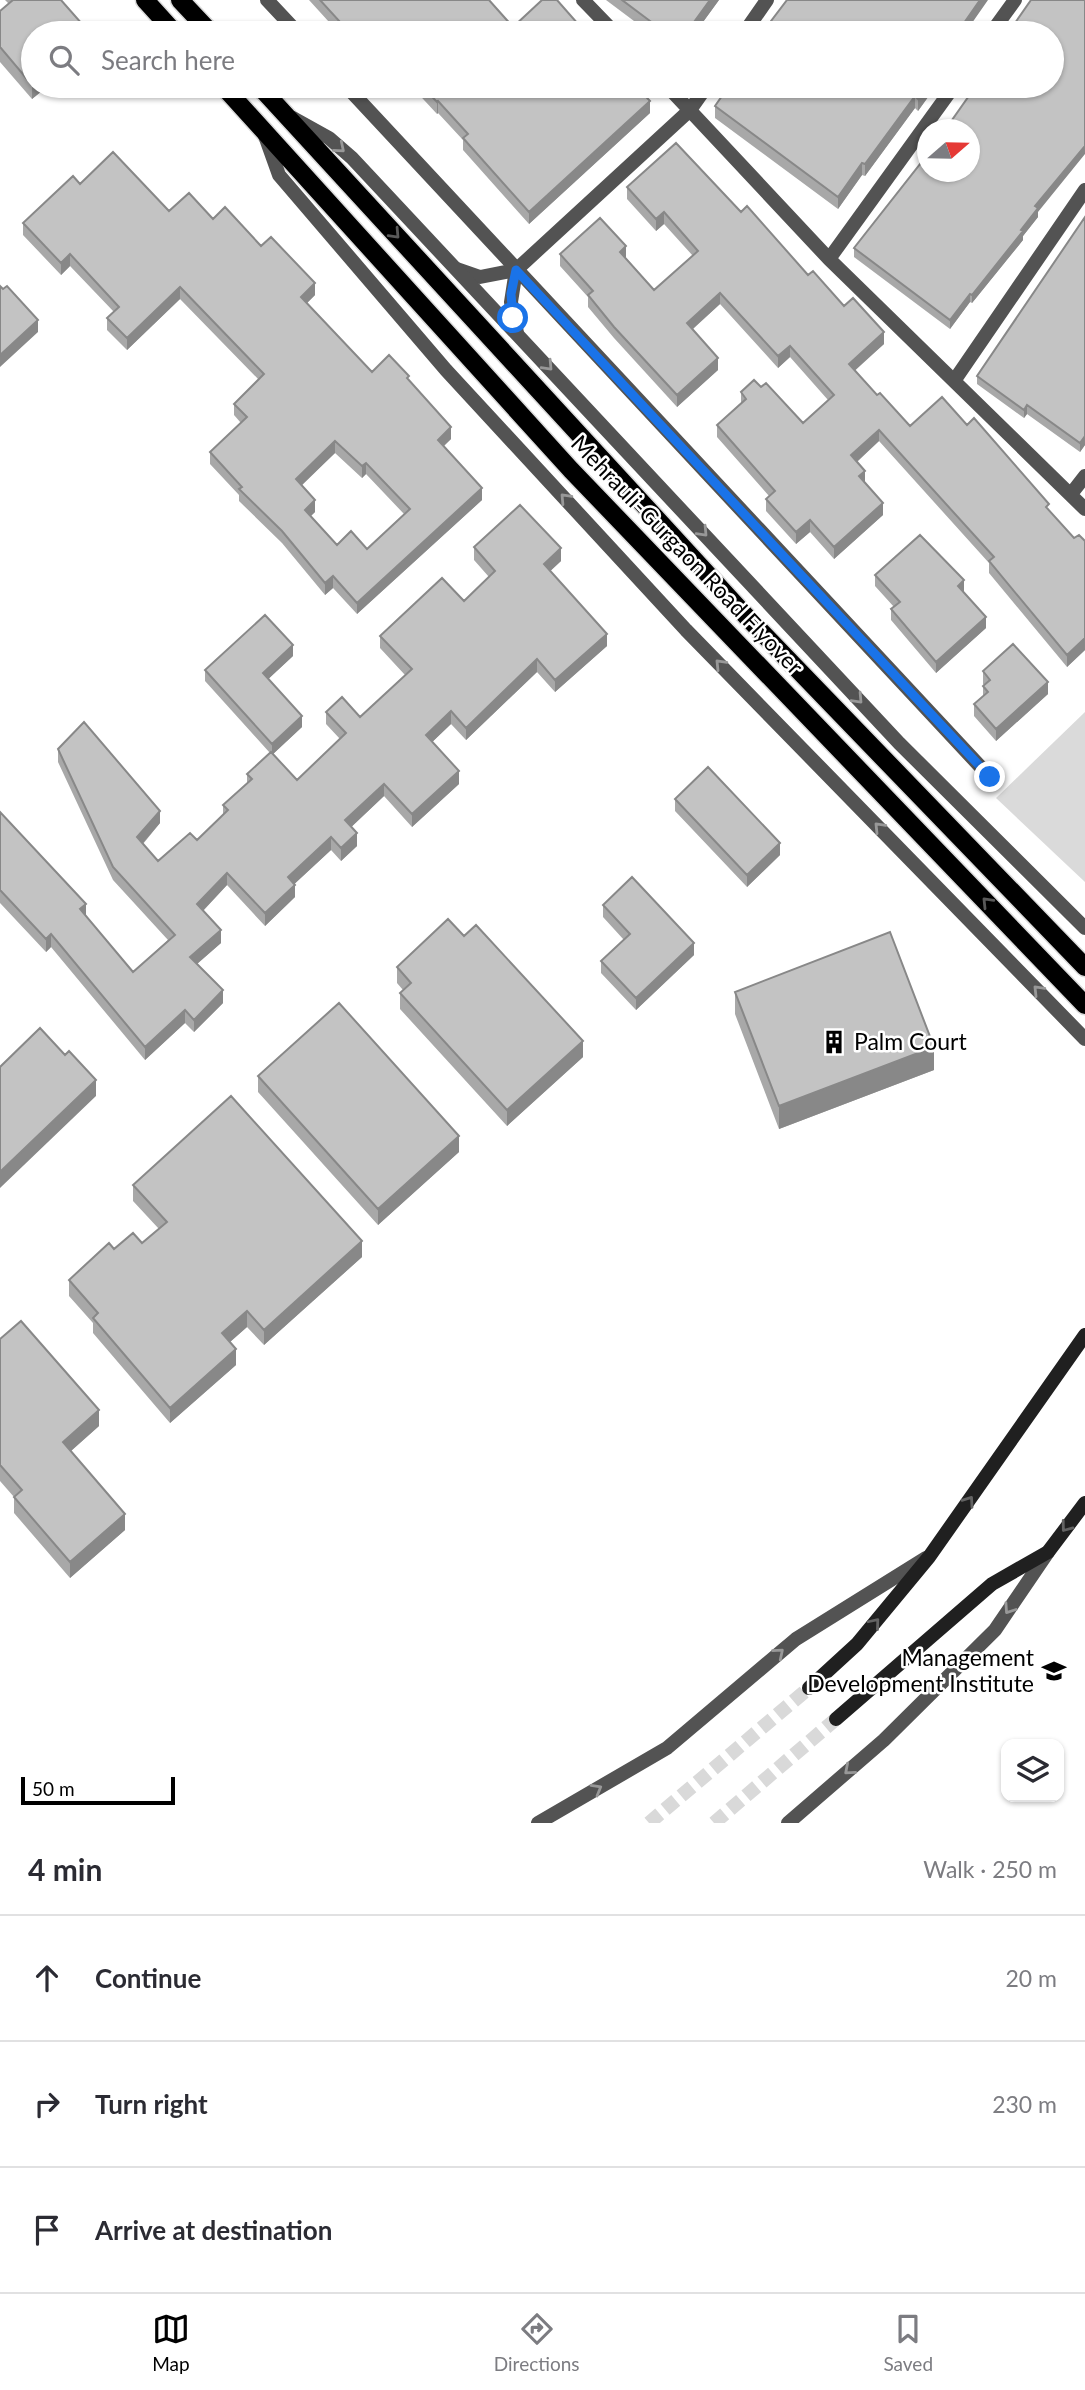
<!DOCTYPE html>
<meta charset="utf-8">
<style>
:root{--surface:#fff;--page:#f7f7f7;--text:#2b2b33;--muted:#7c7c81;--line:#e1e1e2;--accent:#000}
body{margin:0;font-family:Lato,sans-serif;background:var(--page);color:var(--text)}
.controls{position:absolute;right:21px;bottom:21px;display:grid;overflow:hidden;border-radius:14px;box-shadow:0 2px 5px #0004}
.controls button{width:63px;height:63px;display:grid;place-items:center;padding:0;border:0;border-bottom:2px solid var(--line);background:var(--surface);color:var(--text);font:35px sans-serif}
.compass{position:absolute;left:917px;top:119px;width:63px;height:63px;border-radius:50%;background:var(--surface);box-shadow:0 2px 5px #0004;rotate:70deg}
.scale{position:absolute;left:21px;bottom:18px;width:154px;box-sizing:border-box;padding-left:7px;border:4px solid #000;border-top:0;font-size:19px;line-height:24px;white-space:nowrap;color:#000;-webkit-text-stroke:5px #fff;paint-order:stroke}
.stop{position:absolute;width:21px;height:21px;margin:-16px;border:5px solid #1a73e8;border-radius:50%;background:#fff}
.stop.end{background:#1a73e8;border-color:#fff;box-shadow:0 2px 7px #0008}
.list{margin:0;padding:0;list-style:none}
h2{display:flex;justify-content:space-between;align-items:center;height:91px;margin:0;padding:0 28px;font-size:30px}
h2 small{font-size:23px;font-weight:400;color:var(--muted)}
.list li{display:grid;grid-template-columns:46px 1fr auto;gap:21px;align-items:center;box-sizing:border-box;height:126px;padding:0 28px;border-top:2px solid var(--line)}
.list b{display:block;font-size:26px;white-space:nowrap}
.list em{font-size:23px;font-style:normal;color:var(--muted)}
.icon{flex:none;width:38px;height:38px;fill:none;stroke:currentColor;stroke-width:2;stroke-linecap:round;stroke-linejoin:round}
.map{position:relative;flex:none;width:1085px;height:1823px;overflow:hidden}
.search{position:absolute;background:var(--surface);box-shadow:0 2px 5px #0004;left:21px;right:21px;top:21px;height:77px;display:flex;align-items:center;gap:18px;box-sizing:border-box;padding:0 24px;border-radius:38px;color:var(--muted);font-size:26px}
.sheet{height:469px;background:var(--surface)}
nav{display:flex;justify-content:space-around;align-items:center;box-sizing:border-box;height:98px;border-top:2px solid var(--line);background:var(--surface);font-size:19px;color:var(--muted)}
nav a{display:grid;justify-items:center;gap:4px}
nav .on{color:var(--accent)}
.map>svg:first-child{display:block}
</style>
<div class="map">
<svg width="1085" height="1823" viewBox="0 0 1085 1823">
<rect width="100%" height="100%" fill="#fff"/>
<!-- green -->
<path fill="#dadada" d="M1085,712V882L996,798Z"/>
<g fill="none" stroke-linecap="round" stroke-linejoin="round">
<!-- secondary-tunnel -->
<path stroke="#d9d9d9" stroke-width="14" stroke-dasharray="14 7" stroke-linecap="butt" d="M649,1823L809,1688
M714,1823L836,1719"/>
<!-- primary casing -->
<g stroke="#dbdbdb" stroke-width="21">
<path id="primary" d="M145,0L175,33
M180,0L211,33
M223,86L571,470L1085,1005
M259,86L746,616L1085,967"/>
</g>
<!-- minor -->
<path stroke="#535353" stroke-width="14" d="M267,0L298,33
M583,0L615,33
M744,33L767,0
M991,33L1015,0
M346,86L990,777
M667,86L829,259L1085,509
M829,259L954,86
M457,269L480,277L516,270L690,110L707,86
M516,270L511,302L517,333
M954,381L1085,190
M1071,494L1085,476"/>
<!-- tertiary -->
<path stroke="#535353" stroke-width="14" d="M293,118L329,138L352,158L899,743L1085,928
M265,136L279,175L446,370L686,630L1085,1039
M538,1823L667,1748L796,1639L926,1558
M788,1823L884,1740L995,1630L1048,1552"/>
<!-- secondary -->
<path stroke="#202020" stroke-width="14" d="M809,1688L857,1644L929,1557L1085,1335
M836,1719L992,1584L1048,1552L1085,1503"/>
<!-- primary -->
<use href="#primary" stroke="#000" stroke-width="18"/>
</g>
<!-- wall -->
<path fill="#a8a8a8" fill-rule="evenodd" d="M5,0H61L33,86H48L32,99L0,62V11L9,4Z
M309,0H489L513,27L586,33H339Z
M606,0H719L695,33H650Z
M411,86H636L650,113L529,224L463,150V140L438,113L437,114Z
M729,86H936L918,111L915,108L865,176L862,175L838,209L715,118V106Z
M973,86L1038,212V217L1023,236V240L972,303L970,302L950,329L854,257V248L928,154L971,93V88Z
M80,184L169,211L213,219L261,246L315,295L307,303L372,372L409,380L451,439L444,446L482,500L357,614L333,588L325,595L282,543L239,501V495L210,464V452L241,423L234,415V404L259,380L180,299L127,350L107,330V318L114,312L70,266L61,275L23,235V223ZM335,453L362,478L366,474L404,514L367,549L337,545L310,516L315,512L301,485Z
M627,187L741,212L808,275L844,306L884,344L854,370L877,395L910,426L967,425L1049,510L1074,538L1085,541V650L1067,667L989,573V563L879,441L857,462L865,482L883,515L834,559L810,532L796,544L766,511V499L769,496L717,437V425L741,404V392L761,387L803,423L828,400L790,357L778,368L720,304L693,329L718,370L677,407L614,338L588,307V297L560,266V254L626,258L654,290L693,256L664,224L656,231L627,199Z
M1085,217V445L1080,452L1027,414L1024,418L977,384V376Z
M474,547L561,561L550,571L607,646L555,692L537,672L466,740L451,724L432,742L459,784L412,827L384,796L351,827L357,846L341,861L331,850L294,884L295,897L265,926L227,885L203,911L221,943L197,964L223,1003L194,1032L185,1023L145,1060L51,947L46,952L0,903V812L133,972L168,940L113,880L58,762V749L160,823L143,844L158,861L197,840L223,815V805L247,784V774L270,753L205,681V670L293,656L268,679L302,727L273,754L297,780L340,739L326,724V712L360,717L405,675L380,648V636L464,601L489,577L474,560Z
M875,575L964,591L963,592L986,628L936,673L891,620V609L894,607L875,586Z
M983,671L1048,694L996,741L974,716V704L983,697V686L984,685L983,684Z
M675,799L780,855L747,887L675,811Z
M603,905L694,955L636,1010L601,973V961L624,940L603,917Z
M464,936L583,1057L507,1126L400,1009V993L403,990L397,983V967Z
M735,992L934,1070L779,1129L735,1014Z
M258,1076L459,1152L378,1225L258,1092Z
M133,1185L362,1257L264,1345L247,1327L230,1342L236,1365L170,1423L93,1333V1323L69,1296V1280L114,1249L142,1243L159,1229L133,1201Z
M0,1339L99,1426L71,1451L125,1530L70,1578L14,1513V1497L0,1481Z"/>
<!-- shaded-wall -->
<path fill="#888" d="M710,0H719L695,33H686Z
M980,0H988L965,33H957Z
M33,84V86H48L32,99V85Z
M927,86H936L918,111V99Z
M915,96V108L865,176V164Z
M438,101V113L437,114V102Z
M650,101V113L529,224V212Z
M1085,146V154L1038,212V217L1023,236V240L972,303V295L1021,230L1035,206Z
M862,163V175L838,209V197Z
M664,212V224L656,231V219Z
M626,246V258L620,264V252Z
M70,254V266L61,275V263Z
M315,283V295L301,309V297Z
M180,287V299L127,350V338Z
M720,293V304L687,334V323Z
M970,294V302L950,329V320Z
M38,320V332L0,367V355Z
M884,332V344L849,376V364Z
M790,346V357L778,368V356Z
M718,358V370L677,407V395Z
M1027,405V414L1024,418V410Z
M451,427V439L438,451V440Z
M879,430V441L851,467V455Z
M1085,436V445L1080,452V443Z
M335,441V453L296,491V479Z
M366,463V474L362,478V466Z
M865,471V482L859,476Z
M482,488V500L357,614V603Z
M315,500V512L305,522V510Z
M883,503V515L834,559V547Z
M810,520V532L796,544V532Z
M561,548V561L544,577V564Z
M333,576V588L325,595V583Z
M964,580V591L958,596V586Z
M986,617V628L936,673V662Z
M607,634V646L555,692V680Z
M1085,638V650L1067,667V655Z
M293,645V656L263,684V673Z
M537,659V672L466,740V728Z
M1048,682V694L996,741V729Z
M451,711V724L426,748V735Z
M302,716V727L272,755V744Z
M459,771V784L412,827V814Z
M384,784V796L345,833V820Z
M160,811V823L137,850V837Z
M357,833V846L341,861V848Z
M331,837V850L288,890V877Z
M780,843V855L747,887V875Z
M227,873V885L197,917V904Z
M295,885V897L265,926V913Z
M86,904V917L80,909Z
M221,930V943L190,970V957Z
M51,934V947L46,952V939Z
M694,943V955L636,1010V998Z
M223,990V1003L194,1032V1020Z
M185,1010V1023L145,1060V1047Z
M583,1041V1057L507,1126V1110Z
M934,1047V1070L779,1129V1106Z
M96,1080V1096L0,1188V1172Z
M459,1136V1152L378,1225V1209Z
M362,1241V1257L264,1345V1330Z
M247,1311V1327L222,1349V1333Z
M236,1349V1365L170,1423V1408Z
M99,1410V1426L63,1458V1442Z
M125,1514V1530L70,1578V1562Z"/>
<!-- building -->
<path fill="#c3c3c3" stroke="#888" stroke-width="2" fill-rule="evenodd" d="M13,0H61L90,33H33V84L32,85L0,47V11Z
M320,0H489L513,27L542,0H557L586,33H350Z
M622,0H710L686,33H666Z
M787,0H980L957,33H762Z
M1031,0H1085V146L1035,206L1038,208L1021,230L1023,231L972,295L970,294L950,320L854,248L928,154V172H970V130H945L973,90L971,88L973,86H1052V33H1008Z
M422,86H636L650,101L529,212L463,138L468,134L438,101L437,102Z
M729,86H927L918,99L915,96L865,164L862,163L838,197L715,106Z
M676,143L741,212L747,206L808,275L813,271L844,306L853,298L884,332L849,364L877,395L880,393L910,426L942,397L967,425L974,418L1049,504L1046,507L1074,538L1079,535L1085,541V638L1067,655L989,561L994,557L879,430L851,455L865,471L859,476L883,503L834,547L810,520L796,532L766,499L775,491L717,425L746,399L741,392L754,380L761,387L766,383L803,423L834,395L790,346L778,356L720,293L687,323L718,358L677,395L614,327L588,295L593,291L560,254L600,218L626,246L620,252L654,290L698,251L664,212L656,219L627,187Z
M113,152L169,211L189,193L213,219L225,207L261,246L271,237L315,283L301,297L372,372L389,355L409,376L407,378L451,427L438,440L482,488L357,603L333,576L325,583L282,531L239,489L242,487L210,452L247,417L234,404L264,374L180,287L127,338L107,318L119,307L70,254L61,263L23,223L73,176L80,184ZM335,441L362,466L366,463L410,509L367,549L351,531L337,545L305,510L315,500L296,479Z
M1085,217V436L1080,443L1027,405L1024,410L977,376Z
M0,286L3,289L7,286L38,320L0,355Z
M520,505L561,548L544,564L607,634L555,680L537,659L466,728L451,711L426,735L459,771L412,814L384,784L345,820L357,833L341,848L331,837L288,877L295,885L265,913L227,873L197,904L221,930L190,957L223,990L194,1020L185,1010L145,1047L51,934L46,939L0,890V812L86,904L80,909L133,972L175,935L113,867L58,749L84,722L160,811L137,837L158,861L190,833L197,840L228,810L223,805L252,779L247,774L271,752L297,780L346,733L326,712L342,697L360,717L412,669L380,636L442,578L464,601L495,571L474,547Z
M920,535L964,580L958,586L986,617L936,662L891,609L900,602L875,575Z
M265,615L293,645L263,673L302,716L272,744L205,670Z
M1013,644L1048,682L996,729L974,704L988,692L983,686L990,680L983,671Z
M708,767L780,843L747,875L675,799Z
M632,877L694,943L636,998L601,961L630,934L603,905Z
M448,919L464,936L476,925L583,1041L507,1110L400,993L411,983L397,967Z
M890,932L934,1047L779,1106L735,992Z
M339,1003L459,1136L378,1209L258,1076Z
M40,1028L65,1055L69,1051L96,1080L0,1172V1067Z
M231,1096L362,1241L264,1330L247,1311L222,1333L236,1349L170,1408L93,1318L98,1313L69,1280L109,1243L114,1249L133,1233L142,1243L167,1222L133,1185Z
M21,1321L99,1410L63,1442L125,1514L70,1562L14,1497L22,1490L0,1465V1339Z"/>
<!-- one-way arrows -->
<defs><path id="oneway-chevron" d="M-2-3.5L2.5 0L-2 3.5" fill="none" stroke-width="1.6" stroke-linecap="round" stroke-linejoin="round" transform="scale(1.75)"/></defs>
<g stroke="#989898">
<use href="#oneway-chevron" transform="translate(340 148) rotate(40)"/>
<use href="#oneway-chevron" transform="translate(548 366) rotate(47)"/>
<use href="#oneway-chevron" transform="translate(565 498) rotate(-133)"/>
<use href="#oneway-chevron" transform="translate(703 532) rotate(47)"/>
<use href="#oneway-chevron" transform="translate(720 664) rotate(-134)"/>
<use href="#oneway-chevron" transform="translate(858 699) rotate(47)"/>
<use href="#oneway-chevron" transform="translate(879 827) rotate(-134)"/>
<use href="#oneway-chevron" transform="translate(1038 990) rotate(-134)"/>
<use href="#oneway-chevron" transform="translate(1009 1609) rotate(124)"/>
<use href="#oneway-chevron" transform="translate(779 1653) rotate(-40)"/>
<use href="#oneway-chevron" transform="translate(849 1770) rotate(139)"/>
<use href="#oneway-chevron" transform="translate(597 1789) rotate(-30)"/>
</g>
<g stroke="#595959">
<use href="#oneway-chevron" transform="translate(395 234) rotate(47)"/>
<use href="#oneway-chevron" transform="translate(987 902) rotate(-134)"/>
</g>
<g stroke="#636363">
<use href="#oneway-chevron" transform="translate(969 1501) rotate(-55)"/>
<use href="#oneway-chevron" transform="translate(1066 1527) rotate(127)"/>
<use href="#oneway-chevron" transform="translate(875 1623) rotate(-50)"/>
</g>
<g fill="none" stroke-linecap="round" stroke-linejoin="round">
<!-- route -->
<path stroke="#1a73e8" stroke-width="9" d="M513,318L511,294L516,270L990,777"/>
</g>
<!-- icons -->
<defs>
<g id="building-bare" transform="scale(1.89)"><path d="M-4-6H4V6H1V3H-1V6H-4ZM-2.5-4.3h1.7v1.8h-1.7ZM.8-4.3h1.7v1.8H.8ZM-2.5-1h1.7V.8h-1.7ZM.8-1h1.7V.8H.8Z" fill="#000" stroke="#fff" stroke-width="2.5" paint-order="stroke"/></g>
<g id="university-bare" transform="scale(1.89)"><path d="M0-5L7-2L0 1L-7-2ZM-4 1L0 2.5L4 1V4Q0 6-4 4Z" fill="#000" stroke="#fff" stroke-width="2.5" paint-order="stroke"/></g>
</defs>
<g fill-rule="evenodd">
<use href="#building-bare" x="834" y="1042"/>
<use href="#university-bare" x="1054" y="1671"/>
</g>
<g text-anchor="middle" stroke-width="5" stroke-linejoin="round" paint-order="stroke">
<!-- street labels -->
<g font-size="23" fill="#000" stroke="#fff">
<text transform="translate(687 555) rotate(46)" y="8">Mehrauli-Gurgaon Road Flyover</text>
</g>
<!-- poi labels -->
<g font-size="23" fill="#000" stroke="#fff" text-anchor="start">
<text x="854" y="1050">Palm Court</text>
<text x="1034" y="1666" text-anchor="end">Management<tspan x="1034" dy="26">Development Institute</tspan></text>
</g>
</g>
</svg>
<div class="controls">
<button><svg class="icon" aria-label="layers" viewBox="0 0 24 24"><path d="M12 4l9 5-9 5-9-5zM3 14l9 5 9-5"/></svg></button>
</div>
<svg class="compass" viewBox="-18 -18 36 36"><path d="M0-13l5 13h-10z" fill="#e53935"/><path d="M0 13l5-13h-10z" fill="#7c7c81"/></svg>
<div class="scale">50 m</div>
<div class="stop" style="left:513px;top:318px"></div>
<div class="stop end" style="left:990px;top:777px"></div>
<div class="search"><svg class="icon" aria-label="search" viewBox="0 0 24 24"><circle cx="10" cy="10" r="6"/><path d="M15 15l6 6"/></svg>Search here</div>
</div>
<section class="sheet">
<h2>4 min<small>Walk · 250 m</small></h2>
<ul class="list">
<li><svg class="icon" aria-label="ahead" viewBox="0 0 24 24"><path d="M12 20V5M6 11l6-6 6 6"/></svg><div><b>Continue</b></div><em>20 m</em></li>
<li><svg class="icon" aria-label="right" viewBox="0 0 24 24"><path d="M7 20v-9h11M14 6l5 5-5 5"/></svg><div><b>Turn right</b></div><em>230 m</em></li>
<li><svg class="icon" aria-label="arrive" viewBox="0 0 24 24"><path d="M6 21V4h12l-3 4 3 4H6"/></svg><div><b>Arrive at destination</b></div></li>
</ul>
</section>
<nav>
<a class="on"><svg class="icon" aria-label="map" viewBox="0 0 24 24"><path d="M3 6l6-2 6 2 6-2v14l-6 2-6-2-6 2zM9 4v14M15 6v14"/></svg>Map</a>
<a><svg class="icon" aria-label="directions" viewBox="0 0 24 24"><path d="M12 3l9 9-9 9-9-9zM9 14v-3h6M13 9l2 2-2 2"/></svg>Directions</a>
<a><svg class="icon" aria-label="saved" viewBox="0 0 24 24"><path d="M7 4h10v16l-5-4-5 4z"/></svg>Saved</a>
</nav>
